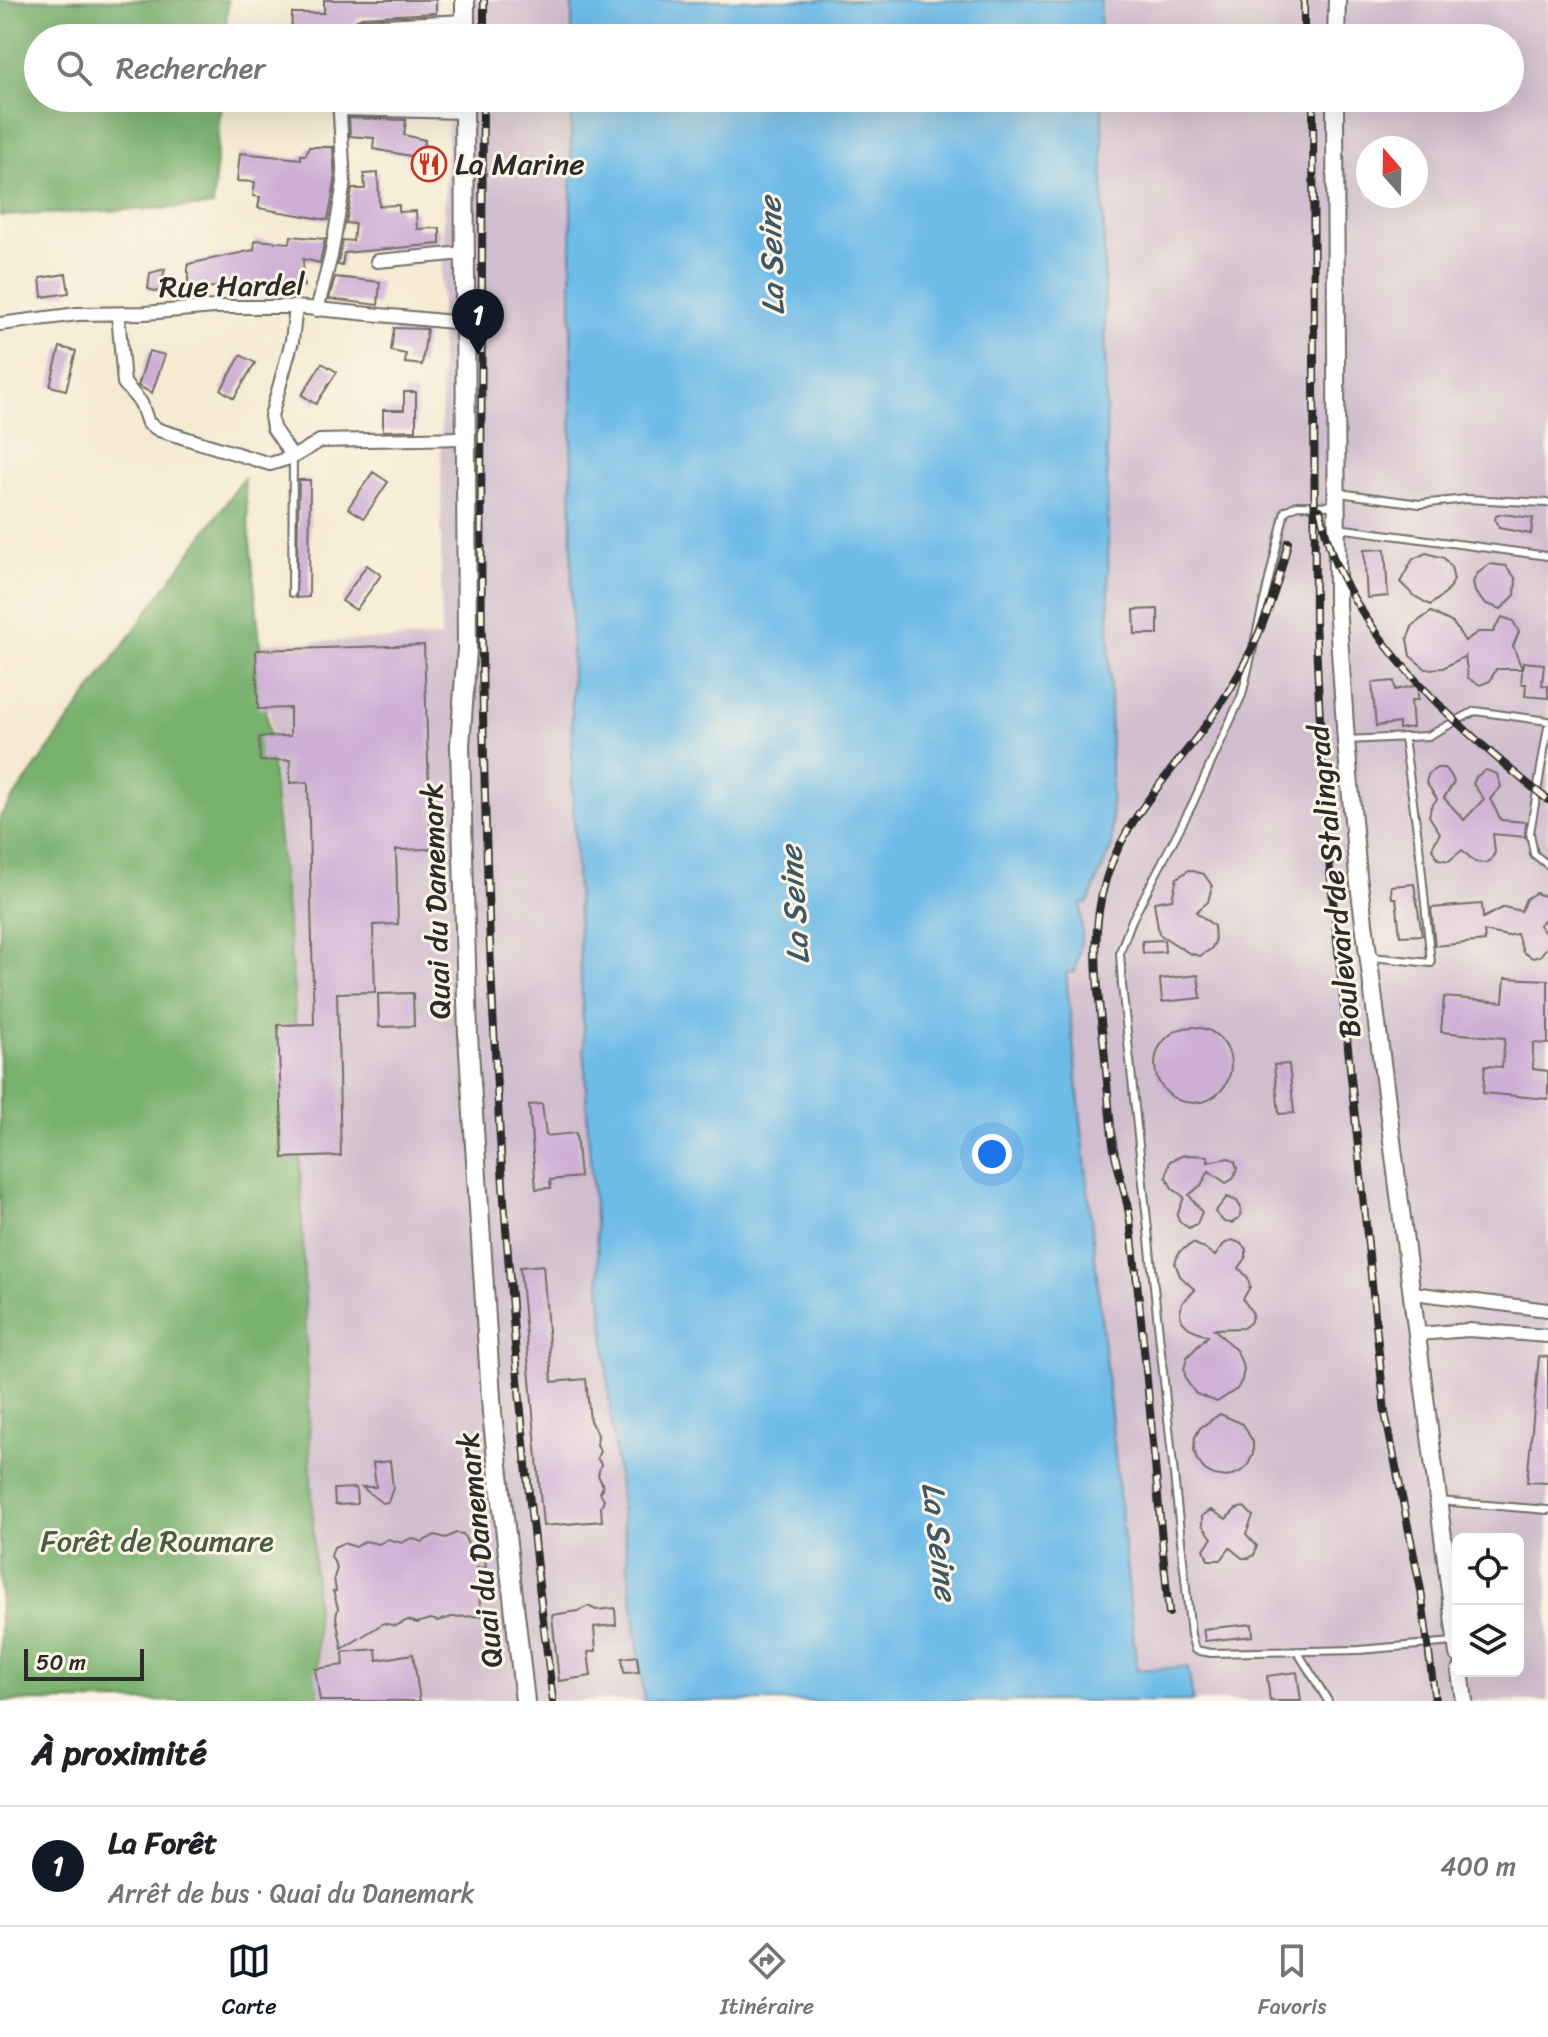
<!DOCTYPE html>
<html lang="fr">
<meta charset="utf-8">
<style>
:root{--surface:#fff;--page:#f2f2f2;--text:#202124;--muted:#757577;--line:#e0e0e0;--accent:#111827}
body{margin:0;font-family:Sriracha,sans-serif;background:var(--page);color:var(--text)}
.controls{position:absolute;right:24px;bottom:24px;display:grid;overflow:hidden;border-radius:12px;box-shadow:0 8px 32px #0002}
.controls button{width:72px;height:72px;display:grid;place-items:center;padding:0;border:0;border-bottom:2px solid var(--line);background:var(--surface);color:var(--text);font:40px sans-serif}
.compass{position:absolute;left:1356px;top:136px;width:72px;height:72px;border-radius:50%;background:var(--surface);box-shadow:0 8px 32px #0002;rotate:340deg}
.scale{position:absolute;left:24px;bottom:20px;width:120px;box-sizing:border-box;padding-left:8px;border:4px solid #2b2b2b;border-top:0;font-size:22px;line-height:28px;white-space:nowrap;color:#2b2b2b;-webkit-text-stroke:6px #fcf5e5;paint-order:stroke}
.you{position:absolute;left:992px;top:1154px;width:28px;height:28px;margin:-20px;border:6px solid #fff;border-radius:50%;background:#1a73e8;box-shadow:0 0 0 12px #1a73e833}
.badge{display:grid;place-items:center;width:52px;height:52px;border-radius:50%;background:var(--accent);color:#fff;font-size:26px;font-weight:700}
.pin{position:absolute;translate:-50% -66px;filter:drop-shadow(0 2px 4px #0008)}
.pin::after{content:'';position:absolute;top:42px;width:28px;height:24px;background:inherit;clip-path:polygon(0 0,100% 0,50% 100%)}
.list{margin:0;padding:0;list-style:none}
h2{display:flex;justify-content:space-between;align-items:center;height:104px;margin:0;padding:0 32px;font-size:34px}
h2 small{font-size:26px;font-weight:400;color:var(--muted)}
.list li{display:grid;grid-template-columns:52px 1fr auto;gap:24px;align-items:center;box-sizing:border-box;height:120px;padding:0 32px;border-top:2px solid var(--line)}
.list b{display:block;font-size:30px;white-space:nowrap}
.list p{margin:0;font-size:26px;white-space:nowrap;color:var(--muted)}
.list em{font-size:26px;font-style:normal;color:var(--muted)}
.icon{flex:none;width:44px;height:44px;fill:none;stroke:currentColor;stroke-width:2;stroke-linecap:round;stroke-linejoin:round}
.map{position:relative;flex:none;width:1548px;height:1701px;overflow:hidden}
.search{position:absolute;background:var(--surface);box-shadow:0 8px 32px #0002;left:24px;right:24px;top:24px;height:88px;display:flex;align-items:center;gap:20px;box-sizing:border-box;padding:0 28px;border-radius:44px;color:var(--muted);font-size:30px}
.sheet{height:224px;background:var(--surface)}
nav{display:flex;justify-content:space-around;align-items:center;box-sizing:border-box;height:112px;border-top:2px solid var(--line);background:var(--surface);font-size:22px;color:var(--muted)}
nav a{display:grid;justify-items:center;gap:4px}
nav .on{color:var(--accent)}
.map>svg:first-child{display:block}
</style>
<div class="map">
<svg width="1548" height="1701" viewBox="0 0 1548 1701">
<rect width="100%" height="100%" fill="#fcf5e5"/>
<filter id="ink" filterUnits="userSpaceOnUse"><feTurbulence type="fractalNoise" baseFrequency=".0125" numOctaves="2"/><feDisplacementMap in="SourceGraphic" scale="16" xChannelSelector="R" yChannelSelector="G"/><feConvolveMatrix kernelMatrix="1 2 1 2 8 2 1 2 1" color-interpolation-filters="sRGB"/></filter>
<filter id="wash" filterUnits="userSpaceOnUse"><feTurbulence type="fractalNoise" baseFrequency=".006" numOctaves="4" result="noise"/><feDisplacementMap in="SourceGraphic" scale="32" xChannelSelector="R" yChannelSelector="G"/><feGaussianBlur stdDeviation="1.8" result="paint"/><feColorMatrix in="noise" values="0 0 0 0 0 0 0 0 0 0 0 0 0 0 0 0 0 1.4 0 .05"/><feComposite in="paint" operator="in"/></filter>
<g filter="url(#wash)">
<rect width="100%" height="100%" fill="#f5ebd3"/>
<!-- industrial -->
<path fill="#d0bdce" fill-rule="evenodd" d="M452,0H593L592,38H451Z
M1103,0H1548V1701H1193L1188,1667L1137,1670L1066,972H1075L1082,936L1081,903L1112,845L1103,98H1510V38H1103ZM1368,148H1416V196H1368ZM1458,1539H1518V1671H1458Z
M449,98H590L698,1701H319L294,993L264,643L441,638V289Z"/>
<!-- forest -->
<path fill="#78b06e" stroke="#526e4c" stroke-width="2" d="M0,0H228L225,38H38V98H221L213,206L0,216Z
M244,478L294,993L319,1701H0V816Z"/>
<!-- water -->
<path fill="#6ebbe8" stroke="#4c738a" stroke-width="2" d="M572,0H1101V38H572Z
M571,98H1102L1112,845L1088,903L1081,904L1082,936L1075,972L1066,973L1137,1670L1188,1667L1193,1701H644L611,1418L588,1133L572,782Z"/>
<g id="blocks">
<!-- building -->
<path fill="#cdafd6" d="M324,0H436V13L361,17L351,25L316,27V38H291L292,13H324Z
M436,31V38H365L367,35Z
M349,118L406,120L404,135L425,140L421,158L373,149L374,138L350,136Z
M309,147H333L335,182L328,220L258,208L260,197L253,196L255,182L237,181L240,153L301,159V155H306Z
M378,173L379,206L399,205V212L416,211L417,229L440,228V244L344,253L342,266L338,265L343,240L353,241L355,224L346,223L352,189H365L364,174Z
M291,236L325,239L320,263L303,259L304,286H219L207,288L206,299H192V286H188V264L254,250L255,240L290,243Z
M165,269L159,292L148,289L150,273Z
M66,274L69,293L42,297L40,278Z
M335,277L380,282L378,305L329,299Z
M394,328L427,329L422,365L405,363L406,354L391,351Z
M60,347L76,351L66,390L50,386Z
M149,351L165,355L152,393L138,386Z
M241,355L255,363L234,398L221,390Z
M322,363L337,372L316,404L302,395Z
M404,392H416V430L383,431V410H404Z
M373,472L388,482L364,518L348,508Z
M299,480H310L309,597L296,598Z
M1502,514L1533,518L1531,534L1499,528L1495,520L1496,516Z
M1385,549L1388,596L1367,598L1364,550Z
M1426,553L1444,558L1451,567L1454,580L1446,593L1430,605L1413,595L1400,582L1413,559Z
M1490,564L1506,566L1516,579L1515,595L1501,609L1484,603L1475,592L1473,582L1477,574Z
M367,565L381,575L356,610L342,601Z
M1158,609V634H1135L1134,610Z
M1431,612L1453,623L1465,641L1478,632H1493L1502,617L1513,621L1519,632L1513,646L1522,669H1496L1490,681L1480,685L1468,678L1465,656L1443,668L1426,669L1410,656L1407,639L1413,625Z
M424,645L431,849L396,850L398,924L373,925L375,992L337,993L341,1156L283,1158L278,1025L314,1024L308,782L290,783V760L260,761L259,737L290,736V708L258,709L256,650Z
M1523,662L1544,664L1542,685L1548,686V698L1525,696L1526,684H1521Z
M1394,681L1395,690L1418,685V700H1411L1413,727L1399,729V723L1376,726L1372,683Z
M1437,768H1444L1451,775L1454,782L1444,798L1464,820L1484,799L1473,784L1476,777L1486,770L1497,774L1501,787L1490,799L1501,820L1526,822L1525,837L1493,834L1495,852L1491,860L1486,863L1475,862L1462,850L1449,861L1438,859L1432,848L1440,833L1429,816L1431,807L1437,799L1426,782L1429,773Z
M1189,870L1204,874L1212,886L1208,902L1196,912L1214,926L1215,942L1211,949L1200,956L1189,953L1159,934L1154,902L1172,899L1177,878Z
M1414,884L1422,935L1400,936L1396,898H1392L1391,886Z
M1535,893L1548,897V916L1539,925L1548,937V946L1540,956L1533,958L1523,952L1517,934L1507,936L1484,931L1485,941L1435,946L1431,908L1482,904L1483,918L1504,907L1521,911L1526,899Z
M1164,940L1165,952L1143,953L1142,941Z
M1198,975L1201,998L1162,1002L1160,979Z
M1505,978L1548,980V1044L1533,1043V1069L1548,1071V1099L1483,1093L1485,1066L1502,1067L1505,1038L1441,1032L1444,997L1503,1002Z
M413,993L414,1026L379,1027L378,994Z
M1155 1065a38 38 0 1 1 76 0a38 38 0 1 1-76 0Z
M1289,1064L1294,1113L1279,1114L1274,1065Z
M542,1104L546,1136L576,1133L580,1177L550,1180L551,1188L536,1189L529,1105Z
M1184,1155L1208,1156V1162L1228,1158L1235,1162L1237,1169L1233,1179L1226,1183L1209,1171L1201,1185L1189,1195L1202,1212L1197,1224L1189,1228L1180,1222L1177,1216L1184,1197L1172,1188L1166,1177L1170,1161Z
M1227,1197L1237,1201L1241,1208L1240,1217L1232,1223L1224,1222L1215,1212Z
M1232,1240L1240,1243L1246,1249V1258L1239,1268L1248,1278L1250,1287L1243,1299L1253,1314L1250,1323L1243,1328L1214,1329L1237,1351L1244,1369L1242,1380L1237,1389L1217,1402L1196,1394L1186,1380L1184,1370L1187,1357L1208,1336L1189,1328L1182,1321L1180,1313L1182,1303L1195,1290L1180,1276L1175,1263L1179,1252L1193,1243L1204,1248L1215,1256L1224,1244Z
M543,1265L552,1382L586,1379L590,1421L598,1435L597,1444L600,1451L597,1458L601,1464L598,1475L603,1486L600,1493L604,1499L601,1507L602,1521L543,1526L520,1267Z
M1539,1356L1548,1357V1483L1527,1482Z
M1220,1414L1243,1424L1253,1442V1454L1248,1465L1240,1472L1227,1477L1214,1475L1205,1470L1197,1460L1194,1449L1195,1437L1200,1428Z
M390,1461L393,1488L388,1502L382,1503L362,1487H376L373,1463Z
M356,1488L357,1504L335,1505L334,1489Z
M1244,1507L1253,1516L1246,1534L1257,1546L1254,1555L1249,1558H1242L1230,1548L1221,1560H1208L1204,1549L1212,1538L1202,1525V1516L1211,1510L1226,1519L1236,1509Z
M456,1533L463,1534L469,1546L484,1544L486,1567L477,1568L481,1616L452,1617L438,1621L431,1619L417,1623L408,1620L395,1626L384,1623L342,1649L336,1617L338,1608L333,1591H336L334,1578L337,1568L331,1556L334,1547L343,1543L356,1547L365,1541L379,1544L388,1539L402,1543L411,1538L422,1542L435,1535L446,1538Z
M588,1606L596,1610L615,1608L616,1625L594,1627L596,1651L588,1652L591,1676L559,1681L552,1615L578,1611Z
M1252,1624L1253,1636L1205,1641L1203,1629Z
M376,1649L377,1660L413,1654L420,1701H320L315,1669L344,1665L343,1652Z
M637,1656L639,1672L624,1673L622,1658Z
M1297,1672L1301,1701H1270L1267,1676Z"/>
</g>
</g>
<g filter="url(#ink)">
<use href="#blocks" fill-opacity="0" stroke="#726e66" stroke-width="2"/>
<g fill="none" stroke-linecap="round" stroke-linejoin="round">
<!-- service casing -->
<g stroke="#726e66" stroke-width="10">
<path id="service" d="M1339,493L1420,504L1466,499L1548,503
M1336,506L1297,505L1285,511L1242,695L1192,805L1132,920L1120,952L1122,985L1191,1635L1195,1650L1211,1653L1359,1650L1454,1642
M1338,528L1548,556
M292,593L293,457
M1548,727L1530,833L1534,854L1548,865
M1347,740L1428,736L1475,711L1548,721
M1372,957L1431,963L1419,845L1404,738
M1439,1501L1548,1510
M1297,1651L1328,1701"/>
</g>
<!-- minor casing -->
<g stroke="#726e66" stroke-width="16">
<path id="minor" d="M355,38L361,26L466,21
M339,109L464,112
M377,261L464,253
M296,307L292,341L271,416L273,428L293,457L320,441L464,438
M317,310L331,256L344,183L339,98
M118,314L124,383L141,403L148,423L159,430L270,464L293,457
M0,324L78,314L145,313L214,307H296L464,323
M1413,1293L1548,1310
M1418,1334L1469,1330L1548,1336"/>
</g>
<!-- tertiary casing -->
<g stroke="#726e66" stroke-width="20">
<path id="tertiary" d="M1336,38L1337,0
M1335,98L1337,605L1346,741L1358,876L1458,1654
M1460,1671L1464,1701"/>
</g>
<!-- secondary casing -->
<g stroke="#726e66" stroke-width="22">
<path id="secondary" d="M465,38V0
M464,98L467,649L460,745L468,1035L492,1413L525,1701"/>
</g>
<!-- service -->
<use href="#service" stroke="#fff" stroke-width="6"/>
<!-- minor -->
<use href="#minor" stroke="#fff" stroke-width="12"/>
<!-- tertiary -->
<use href="#tertiary" stroke="#fff" stroke-width="16"/>
<!-- secondary -->
<use href="#secondary" stroke="#fff" stroke-width="18"/>
<!-- rail casing -->
<g stroke="#2b2b2b" stroke-width="8">
<path id="rail" d="M1304,0V38
M484,38V0
M483,98C482,284 480,469 482,655C487,1004 508,1354 553,1701
M1313,98L1315,621L1325,821L1385,1413L1421,1590L1435,1701
M1320,510C1325,530 1329,551 1338,569C1382,661 1469,737 1548,800
M1169,1613C1156,1483 1146,1351 1130,1221C1127,1195 1117,1170 1113,1144C1109,1112 1107,1080 1104,1048C1098,992 1089,934 1106,879C1126,813 1181,764 1218,708C1253,656 1274,603 1288,542"/>
</g>
<!-- rail -->
<use href="#rail" stroke="#fcf5e5" stroke-width="5" stroke-dasharray="15" stroke-linecap="butt"/>
</g>
</g>
<!-- icons -->
<defs>
<g id="restaurant-ring" transform="scale(1.8)"><circle r="9.5" fill="#fcf5e5" stroke="#c8321e" stroke-width="1.5"/><path d="M-5-6h1v4h1v-4h1v4h1v-4h1v5L-1.5 .5V6h-2V.5L-5-1ZM5-6V6H3V1.5H1.5Q1.5-4 5-6Z" fill="#c8321e"/></g>
</defs>
<g fill-rule="evenodd">
<use href="#restaurant-ring" x="429" y="164"/>
</g>
<g text-anchor="middle" stroke-width="6" stroke-linejoin="round" paint-order="stroke">
<!-- poi labels -->
<g font-size="30" fill="#2b2b2b" stroke="#fcf5e5" text-anchor="start">
<text x="455" y="174">La Marine</text>
</g>
<!-- street labels -->
<g font-size="30" fill="#2b2b2b" stroke="#fcf5e5">
<text transform="translate(232 286) rotate(-1)" y="10">Rue Hardel</text>
<text transform="translate(1334 882) rotate(-96)" y="10">Boulevard de Stalingrad</text>
<text transform="translate(436 901) rotate(-92)" y="10">Quai du Danemark</text>
<text transform="translate(480 1550) rotate(-96)" y="10">Quai du Danemark</text>
</g>
<!-- park labels -->
<g font-size="30" fill="#4b5c44" stroke="#fcf5e5">
<text x="157" y="1551">Forêt de Roumare</text>
</g>
<!-- water labels -->
<g font-size="32" font-style="italic" fill="#3f5664" stroke="#fcf5e5">
<text transform="translate(771 256) rotate(-92)" y="11">La Seine</text>
<text transform="translate(794 905) rotate(-94)" y="11">La Seine</text>
<text transform="translate(940 1541) rotate(83)" y="11">La Seine</text>
</g>
</g>
</svg>
<div class="controls">
<button><svg class="icon" aria-label="locate" viewBox="0 0 24 24"><circle cx="12" cy="12" r="6"/><path d="M12 2v4M12 18v4M2 12h4M18 12h4"/></svg></button>
<button><svg class="icon" aria-label="layers" viewBox="0 0 24 24"><path d="M12 4l9 5-9 5-9-5zM3 14l9 5 9-5"/></svg></button>
</div>
<svg class="compass" viewBox="-18 -18 36 36"><path d="M0-13l5 13h-10z" fill="#e53935"/><path d="M0 13l5-13h-10z" fill="#757577"/></svg>
<div class="scale">50 m</div>
<div class="you"></div>
<div class="pin badge" style="left:478px;top:355px">1</div>
<div class="search"><svg class="icon" aria-label="search" viewBox="0 0 24 24"><circle cx="10" cy="10" r="6"/><path d="M15 15l6 6"/></svg>Rechercher</div>
</div>
<section class="sheet">
<h2>À proximité<small></small></h2>
<ul class="list">
<li><span class="badge">1</span><div><b>La Forêt</b><p>Arrêt de bus · Quai du Danemark</p></div><em>400 m</em></li>
</ul>
</section>
<nav>
<a class="on"><svg class="icon" aria-label="map" viewBox="0 0 24 24"><path d="M3 6l6-2 6 2 6-2v14l-6 2-6-2-6 2zM9 4v14M15 6v14"/></svg>Carte</a>
<a><svg class="icon" aria-label="directions" viewBox="0 0 24 24"><path d="M12 3l9 9-9 9-9-9zM9 14v-3h6M13 9l2 2-2 2"/></svg>Itinéraire</a>
<a><svg class="icon" aria-label="saved" viewBox="0 0 24 24"><path d="M7 4h10v16l-5-4-5 4z"/></svg>Favoris</a>
</nav>
